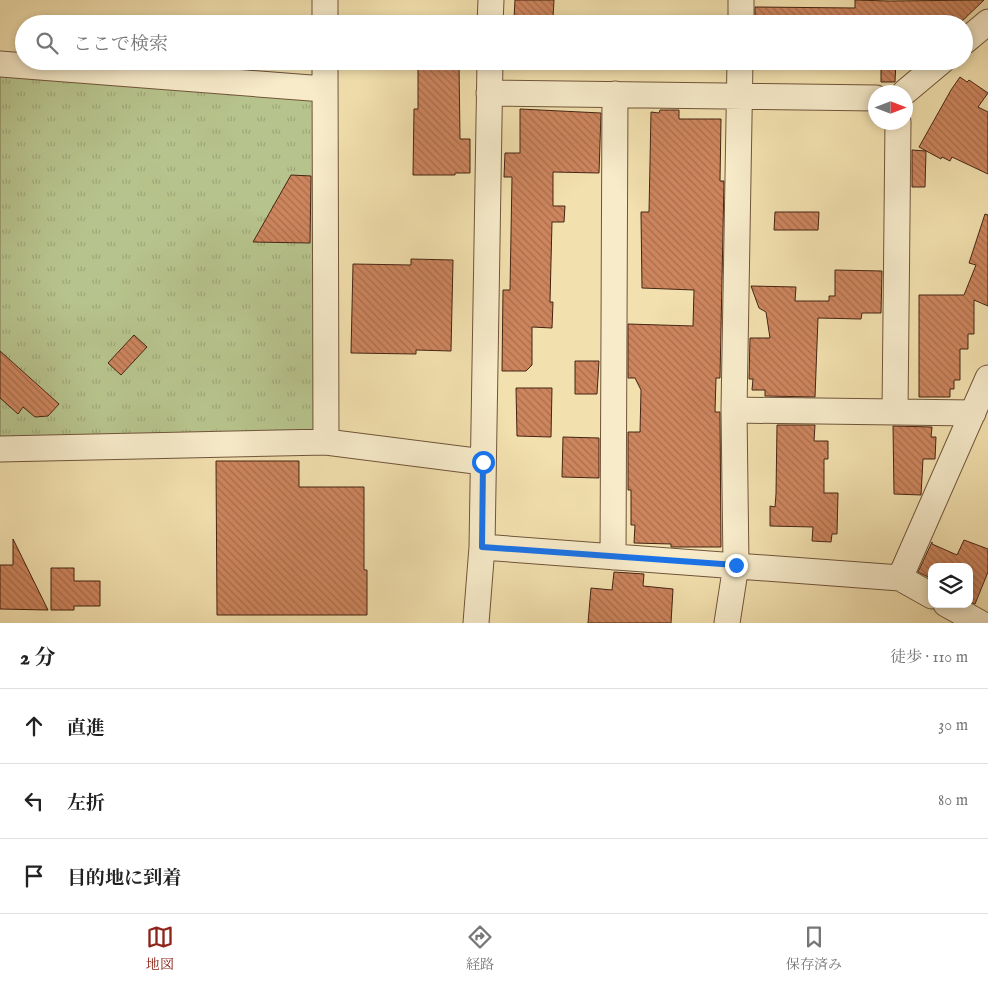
<!DOCTYPE html>
<html lang="ja">
<meta charset="utf-8">
<style>
:root{--surface:#fff;--page:#f2f2f2;--text:#222;--muted:#767676;--line:#e0e0e0;--accent:#8f2418}
body{margin:0;font-family:"IM FELL English","Noto Serif JP",serif;background:var(--page);color:var(--text)}
.controls{position:absolute;right:15px;bottom:15px;display:grid;overflow:hidden;border-radius:10px;box-shadow:0 2px 8px #0003}
.controls button{width:45px;height:45px;display:grid;place-items:center;padding:0;border:0;border-bottom:1px solid var(--line);background:var(--surface);color:var(--text);font:25px sans-serif}
.compass{position:absolute;left:868px;top:85px;width:45px;height:45px;border-radius:50%;background:var(--surface);box-shadow:0 2px 8px #0003;rotate:90deg}
.stop{position:absolute;width:15px;height:15px;margin:-11px;border:4px solid #1a73e8;border-radius:50%;background:#fff}
.stop.end{background:#1a73e8;border-color:#fff;box-shadow:0 1px 5px #0008}
.list{margin:0;padding:0;list-style:none}
h2{display:flex;justify-content:space-between;align-items:center;height:65px;margin:0;padding:0 20px;font-size:21px}
h2 small{font-size:16px;font-weight:400;color:var(--muted)}
.list li{display:grid;grid-template-columns:32px 1fr auto;gap:15px;align-items:center;box-sizing:border-box;height:75px;padding:0 20px;border-top:1px solid var(--line)}
.list b{display:block;font-size:19px;white-space:nowrap}
.list em{font-size:16px;font-style:normal;color:var(--muted)}
.icon{flex:none;width:28px;height:28px;fill:none;stroke:currentColor;stroke-width:2;stroke-linecap:round;stroke-linejoin:round}
.map{position:relative;flex:none;width:988px;height:623px;overflow:hidden}
.search{position:absolute;background:var(--surface);box-shadow:0 2px 8px #0003;left:15px;right:15px;top:15px;height:55px;display:flex;align-items:center;gap:12px;box-sizing:border-box;padding:0 18px;border-radius:28px;color:var(--muted);font-size:19px}
.sheet{height:290px;background:var(--surface)}
nav{display:flex;justify-content:space-around;align-items:center;box-sizing:border-box;height:70px;border-top:1px solid var(--line);background:var(--surface);font-size:14px;color:var(--muted)}
nav a{display:grid;justify-items:center;gap:2px}
nav .on{color:var(--accent)}
.map>svg:first-child{display:block}
</style>
<div class="map">
<svg width="988" height="623" viewBox="0 0 988 623">
<defs>
<pattern id="grass-tufts" width="24" height="20" patternUnits="userSpaceOnUse" patternTransform="scale(1.25)"><rect width="24" height="20" fill="#b7c38c"/><path d="M3 7l-1-3M5 7V3M7 7l1-3M15 17l-1-3M17 17v-4M19 17l1-3" fill="none" stroke="#9fa778"/></pattern>
<pattern id="building-back-hatch" width="6" height="6" patternUnits="userSpaceOnUse" patternTransform="scale(1.25)"><rect width="6" height="6" fill="#cd855e"/><path d="M-1 5l2 2M0 0l6 6M5-1l2 2" fill="none" stroke="#a86d4c"/></pattern>
</defs>
<rect width="100%" height="100%" fill="#f2e0ae"/>
<filter id="stains"><feTurbulence type="fractalNoise" baseFrequency=".004" numOctaves="4"/><feColorMatrix values="0 0 0 0 .2 0 0 0 0 .09 0 0 0 0 .02 0 0 0 .5 -.17"/></filter>
<radialGradient id="worn" r=".72"><stop offset=".6" stop-color="#630" stop-opacity="0"/><stop offset="1" stop-color="#630" stop-opacity=".3"/></radialGradient>
<!-- grass -->
<path fill="url(#grass-tufts)" stroke="#7e7450" d="M0,73L316,97L319,434L0,440Z"/>
<!-- building -->
<path fill="url(#building-back-hatch)" stroke="#452513" d="M515,0H554L553,18H514Z
M855,0L889,1L984,0L959,24H755V7L855,8Z
M881,61H896L895,82H881Z
M418,64H459L460,139H470V173H455V175H413L414,109H418Z
M960,77L967,82L969,80L988,93L978,107L988,112V174L952,157L950,161L942,157L941,159L919,147L951,90Z
M520,109L601,113L599,173L553,172V206H565L564,222H552L550,302H553L552,328L532,327V365L526,371H502L503,290H510L512,177H504L505,153H520Z
M660,110H679V119H721L720,181H724L720,378H716L715,412H720L721,547H671V544L634,543L635,525H631V490H628V432H640L641,390L635,378H628V324L693,326L694,290L642,288L641,212H649L651,112L659,113Z
M912,150L926,151L925,187H912Z
M291,175L311,176L310,243L253,242Z
M775,212H819L818,230H774Z
M985,214L988,215V306L974,300V334H968V349H960V380H954V389H950V397H919V295H964L976,265L969,263Z
M411,259L453,260L451,351L416,350V354L351,353L353,264L411,265Z
M835,270L882,271L881,313H862L861,319L818,318L815,397L765,396V390H752L753,379H749L750,338H770L766,312L759,308L751,286L796,287L795,301H829V296H835Z
M134,335L147,347L121,375L108,363Z
M0,351L59,404L48,416L35,417L23,407L18,414L0,398Z
M575,361H599L597,394H575Z
M516,388H552L551,437L517,436Z
M777,425H815L814,441H828V459H824V493H838L837,534H832L831,542L812,541L813,527L770,526V506L775,507L776,494Z
M893,426L932,427L931,437H936L935,459H923L921,495L894,494Z
M563,437L599,438V478L562,477Z
M216,461H299V487H364V570H367V615H217Z
M13,539L48,610L0,609V565H13Z
M964,540L988,549V572L975,604L969,601V567H932V579L918,572L932,542V544L957,555Z
M51,568H74V581H100V606H74V610H51Z
M614,572L644,574L643,586L673,589L671,623H588L591,588L612,590Z"/>
<g fill="none" stroke-linecap="round" stroke-linejoin="round">
<!-- street casing -->
<g stroke="#70543a" stroke-width="27">
<path id="street" d="M325,24V0
M490,24L491,0
M741,24V0
M964,42L988,22
M325,61L326,442
M0,64L324,89
M905,92L942,61
M489,93L876,98
M734,410L973,413
M895,412L898,122
M0,449L326,442L483,462
M482,547L900,578L932,596
M613,557L615,94
M900,578L988,378
M946,604L980,623
M476,623L482,547L490,61
M727,623L736,565L734,410L740,61"/>
</g>
<!-- street -->
<use href="#street" stroke="#f7ebca" stroke-width="25"/>
</g>
<g fill="none" stroke-linecap="round" stroke-linejoin="round">
<!-- route -->
<path stroke="#1a73e8" stroke-width="6" d="M483,462L482,547L736,565"/>
</g>
<rect width="100%" height="100%" filter="url(#stains)"/>
<rect width="100%" height="100%" fill="url(#worn)"/>
</svg>
<div class="controls">
<button><svg class="icon" aria-label="layers" viewBox="0 0 24 24"><path d="M12 4l9 5-9 5-9-5zM3 14l9 5 9-5"/></svg></button>
</div>
<svg class="compass" viewBox="-18 -18 36 36"><path d="M0-13l5 13h-10z" fill="#e53935"/><path d="M0 13l5-13h-10z" fill="#767676"/></svg>
<div class="stop" style="left:483px;top:462px"></div>
<div class="stop end" style="left:736px;top:565px"></div>
<div class="search"><svg class="icon" aria-label="search" viewBox="0 0 24 24"><circle cx="10" cy="10" r="6"/><path d="M15 15l6 6"/></svg>ここで検索</div>
</div>
<section class="sheet">
<h2>2 分<small>徒歩 · 110 m</small></h2>
<ul class="list">
<li><svg class="icon" aria-label="ahead" viewBox="0 0 24 24"><path d="M12 20V5M6 11l6-6 6 6"/></svg><div><b>直進</b></div><em>30 m</em></li>
<li><svg class="icon" aria-label="left" viewBox="0 0 24 24"><path d="M17 20v-9H6M10 6l-5 5 5 5"/></svg><div><b>左折</b></div><em>80 m</em></li>
<li><svg class="icon" aria-label="arrive" viewBox="0 0 24 24"><path d="M6 21V4h12l-3 4 3 4H6"/></svg><div><b>目的地に到着</b></div></li>
</ul>
</section>
<nav>
<a class="on"><svg class="icon" aria-label="map" viewBox="0 0 24 24"><path d="M3 6l6-2 6 2 6-2v14l-6 2-6-2-6 2zM9 4v14M15 6v14"/></svg>地図</a>
<a><svg class="icon" aria-label="directions" viewBox="0 0 24 24"><path d="M12 3l9 9-9 9-9-9zM9 14v-3h6M13 9l2 2-2 2"/></svg>経路</a>
<a><svg class="icon" aria-label="saved" viewBox="0 0 24 24"><path d="M7 4h10v16l-5-4-5 4z"/></svg>保存済み</a>
</nav>
